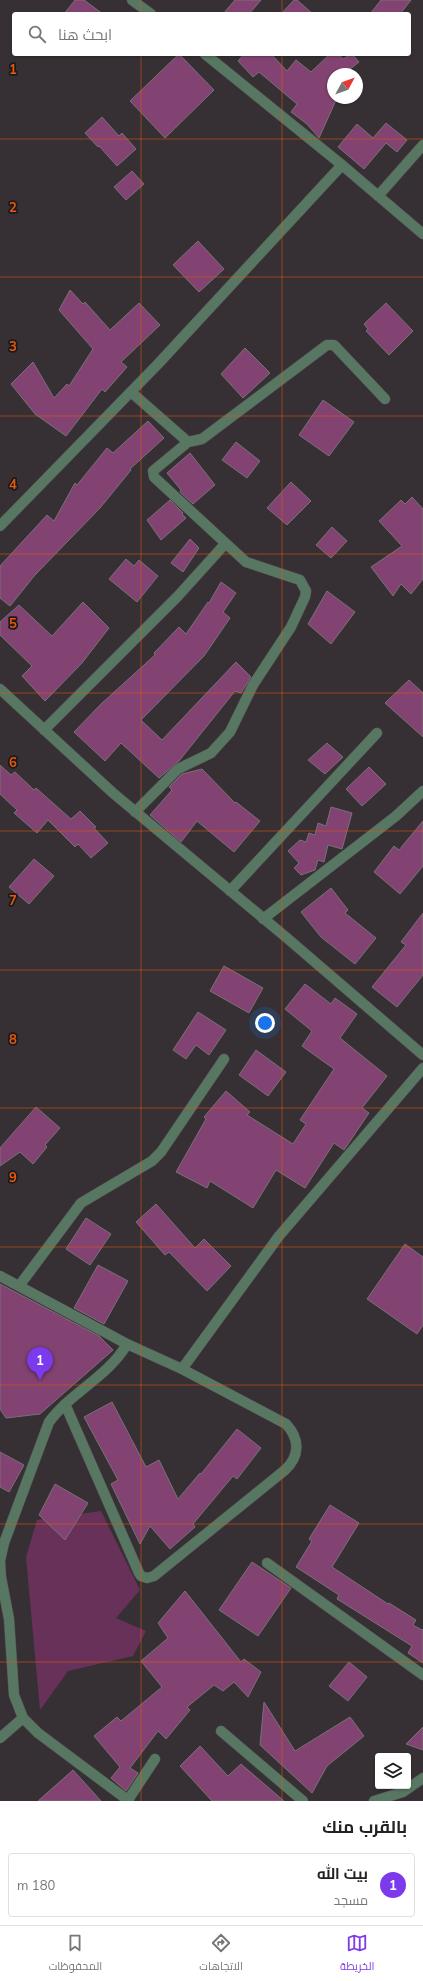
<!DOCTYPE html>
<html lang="ar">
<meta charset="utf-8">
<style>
:root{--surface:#fff;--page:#f2f2f2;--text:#222;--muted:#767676;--line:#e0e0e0;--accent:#7c3aed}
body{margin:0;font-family:Mulish,Cairo,sans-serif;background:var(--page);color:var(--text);direction:rtl}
.controls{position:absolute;right:12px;bottom:12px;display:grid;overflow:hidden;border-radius:4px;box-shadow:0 1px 3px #0004}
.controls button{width:36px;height:36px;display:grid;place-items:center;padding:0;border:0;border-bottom:1px solid var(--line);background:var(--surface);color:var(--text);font:20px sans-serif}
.compass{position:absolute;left:327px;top:68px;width:36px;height:36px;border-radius:50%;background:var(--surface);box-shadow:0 1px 3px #0004;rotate:49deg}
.you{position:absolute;left:265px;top:1023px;width:14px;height:14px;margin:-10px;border:3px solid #fff;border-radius:50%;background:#1a73e8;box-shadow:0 0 0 6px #1a73e833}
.badge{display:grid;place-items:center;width:26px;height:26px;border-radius:50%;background:var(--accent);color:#fff;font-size:13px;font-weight:700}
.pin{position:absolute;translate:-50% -33px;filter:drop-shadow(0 1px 2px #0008)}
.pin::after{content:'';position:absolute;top:21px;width:14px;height:12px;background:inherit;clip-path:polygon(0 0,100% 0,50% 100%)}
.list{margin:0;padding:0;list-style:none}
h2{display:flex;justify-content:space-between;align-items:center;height:52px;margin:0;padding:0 16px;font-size:17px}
h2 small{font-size:13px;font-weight:400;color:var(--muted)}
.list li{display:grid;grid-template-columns:26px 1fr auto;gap:12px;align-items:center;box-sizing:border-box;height:64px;margin:0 8px 8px;padding:0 8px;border:1px solid var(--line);border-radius:4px}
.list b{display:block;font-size:15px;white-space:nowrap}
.list p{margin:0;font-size:13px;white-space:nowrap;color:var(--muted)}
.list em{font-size:13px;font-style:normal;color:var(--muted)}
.icon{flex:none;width:22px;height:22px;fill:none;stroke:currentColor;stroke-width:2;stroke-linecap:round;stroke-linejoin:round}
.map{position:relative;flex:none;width:423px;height:1801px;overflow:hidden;direction:ltr}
.search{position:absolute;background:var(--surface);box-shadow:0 1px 3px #0004;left:12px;right:12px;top:12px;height:44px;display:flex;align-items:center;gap:10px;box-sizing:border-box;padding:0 14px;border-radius:4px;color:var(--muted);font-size:15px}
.sheet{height:124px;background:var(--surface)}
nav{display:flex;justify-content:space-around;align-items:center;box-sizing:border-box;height:56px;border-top:1px solid var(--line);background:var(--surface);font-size:11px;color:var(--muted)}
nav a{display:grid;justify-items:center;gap:2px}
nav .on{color:var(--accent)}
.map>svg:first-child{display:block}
</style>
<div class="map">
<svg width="423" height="1801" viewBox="0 0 423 1801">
<rect width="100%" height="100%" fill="#363034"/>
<!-- green -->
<path fill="#683159" d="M101,1511L140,1590L116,1618L146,1631L133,1656L68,1671L40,1710L26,1557L37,1520Z"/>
<!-- building -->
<path fill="#834372" stroke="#787176" d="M75,0H84L103,14H64Z
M235,0H261L249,14H223Z
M294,0H297L313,14H281Z
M381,0H411L400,14H370Z
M179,54L214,90L165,138L130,101Z
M244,54H271L287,71L296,60L311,72L330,54H338L343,59L352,54L359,62L344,74H333V98H337L319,138L307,124L291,112L297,104L259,72L253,77L238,61Z
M102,117L119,136L122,133L136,149L117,166L99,146L98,147L85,133Z
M386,123L407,140L397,152L386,143L364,169L338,147L357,124L373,138Z
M132,171L144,184L126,200L114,187Z
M198,241L224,269L199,292L173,265Z
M70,290L83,304L85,302L110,330L139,303L160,325L121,362L127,367L105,392L102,389L66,436L35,414L11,384L33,362L54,398L67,384L69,386L93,349L59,310Z
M386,303L413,331L389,355L366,331L368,329L364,324Z
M245,348L270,373L243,398L221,374Z
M323,400L354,422L329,456L299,435Z
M148,421L164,438L130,469L131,470L100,508L35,575L10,606L0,598V566L47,515L54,521L75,483L77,485L107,448L113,453Z
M236,442L260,461L247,478L222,460Z
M190,453L215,485L193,504L180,492L181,490L167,473Z
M291,482L311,501L287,525L267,508Z
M412,497L423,509V579L411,594L401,584L393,596L371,567L402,546L379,521L401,500L405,504Z
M170,500L183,513L182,514L186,518L161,540L147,520Z
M332,527L347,541L331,558L316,545Z
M190,539L199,548L183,572L171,563Z
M126,559L134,566L139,560L158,576L137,602L109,579Z
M221,582L236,593L223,612L230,618L204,656L141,720L162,740L236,662L251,677L243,690L241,693L235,691L179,761L159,778L121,743L105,761L74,732L101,704L155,655L154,653L179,627L186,634L208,602L209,603Z
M327,591L355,612L331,644L308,624Z
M83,602L109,628L82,663L45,701L22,676L32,666L0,635V622L19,605L52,636Z
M409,680L423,693V737L385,703Z
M327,743L343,757L325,774L308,760Z
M0,765L11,775L15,772L34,790L36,788L71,819L80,811L96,827L94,828L108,843L91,858L78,844L75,847L48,820L37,833L14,813L17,810L0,794Z
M369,767L386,784L362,806L346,789Z
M202,769L235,803L236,802L260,821L234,852L197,821L181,842L150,815L172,790L169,787L182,774Z
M331,807L352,813L342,849L328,845L324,862L318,860L315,870L301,875L294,868L299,863L288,851L300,840L306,842L309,833L315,835L318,823L326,826Z
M423,821V866L400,894L374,872L394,846L399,850Z
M34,859L54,876L29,904L9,887Z
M331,888L348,910L345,913L376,938L355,964L321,937L301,912Z
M423,913V975L397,1007L372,987L406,945L401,942Z
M224,966L263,988L249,1013L210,991Z
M305,984L331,1004L335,998L357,1014L340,1038L387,1076L362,1108L369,1113L344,1150L334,1143L305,1188L276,1170L253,1208L210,1181L207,1188L176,1172L206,1119L204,1117L226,1091L250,1112L247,1115L293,1144L306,1124L300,1120L334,1069L302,1046L312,1031L285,1009Z
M198,1012L226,1030L209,1055L196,1045L186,1059L173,1050Z
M256,1050L286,1072L268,1096L239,1075Z
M36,1107L60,1128L45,1145L47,1147L33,1164L20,1152L0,1166V1148Z
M156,1204L195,1248L204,1239L231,1266L207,1291L169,1252L165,1255L136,1222Z
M86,1218L111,1234L90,1265L66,1249Z
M405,1244L423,1257V1325L417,1334L367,1299Z
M98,1265L128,1281L104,1324L74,1308Z
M0,1284L99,1336L113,1350L40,1414L6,1418L0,1409Z
M112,1402L146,1467L159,1460L178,1499L200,1473L201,1474L237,1429L261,1448L237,1479L233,1476L193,1524L195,1527L170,1549L150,1526L140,1544L111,1484L118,1480L84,1417Z
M0,1452L24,1465L9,1492L0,1487Z
M55,1484L88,1503L65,1540L39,1515Z
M330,1505L359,1523L332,1567L388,1604L389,1603L416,1620L413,1625L422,1630L423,1629V1663L408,1653L412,1646L337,1599L339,1595L296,1567L312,1541L309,1539Z
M252,1562L291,1588L258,1636L219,1610Z
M185,1591L241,1662L244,1659L261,1672L248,1697L234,1682L223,1691L214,1685L187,1707L190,1710L166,1739L158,1731L130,1768L138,1773L126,1791L111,1778L120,1767L94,1736L117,1717L121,1721L162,1687L141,1661L168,1638L158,1623Z
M349,1662L367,1677L348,1701L329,1686Z
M264,1702L295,1751L350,1717L364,1736L327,1766L312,1793L260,1745Z
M423,1727V1750L406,1744Z
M200,1746L228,1776L241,1764L284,1801H212L180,1766Z
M73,1770L101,1801H38Z"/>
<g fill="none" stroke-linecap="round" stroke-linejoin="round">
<!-- minor casing -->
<g stroke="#544e52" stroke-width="11">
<path id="minor" d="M132,0L151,14
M205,54L342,165L423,234
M378,196L423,145
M131,392L188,442L153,471L154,477L246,562L300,580L306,591L305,597L291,627L253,685L230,732L211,753L178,769L135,812
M188,442L202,439L327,345H334L385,399
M0,526L158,364L342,165
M0,689L113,793L287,938L423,1055
M44,730L178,596L225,544
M230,891L377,733
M263,919L396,816L423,791
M0,1276L127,1344L182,1369L286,1424C300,1439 300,1456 285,1470L154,1576L147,1578L141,1576L139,1573L65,1404
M19,1286L81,1203L152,1161L161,1152L224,1059
M127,1344C108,1377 71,1392 49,1422L4,1543L0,1561L1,1577L9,1619L14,1695L23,1718L38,1733L129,1801
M182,1369L279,1236L423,1068
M267,1563L423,1675
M221,1731L303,1801
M0,1738L23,1718
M128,1800L155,1759
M374,1801L403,1792L423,1778"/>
</g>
<!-- minor -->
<use href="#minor" stroke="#577762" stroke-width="10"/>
</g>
<!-- grid -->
<path fill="none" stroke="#e8590c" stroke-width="1" stroke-opacity="0.55" d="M141,0V14M282,0V14M141,54V1801M282,54V1801M0,139H423M0,277H423M0,416H423M0,554H423M0,693H423M0,831H423M0,970H423M0,1108H423M0,1247H423M0,1385H423M0,1524H423M0,1662H423"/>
<g font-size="13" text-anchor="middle" font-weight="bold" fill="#e8590c" stroke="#1c191b" stroke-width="3.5" stroke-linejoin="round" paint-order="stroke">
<text x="13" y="74">1</text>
<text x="13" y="212">2</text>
<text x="13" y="351">3</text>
<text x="13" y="489">4</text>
<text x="13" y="628">5</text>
<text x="13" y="767">6</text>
<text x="13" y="905">7</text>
<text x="13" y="1044">8</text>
<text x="13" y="1182">9</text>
</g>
</svg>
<div class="controls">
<button><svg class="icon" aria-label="layers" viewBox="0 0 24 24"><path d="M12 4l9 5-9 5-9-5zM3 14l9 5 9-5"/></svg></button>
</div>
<svg class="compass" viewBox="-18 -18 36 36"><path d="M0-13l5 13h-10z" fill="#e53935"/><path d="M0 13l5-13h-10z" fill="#767676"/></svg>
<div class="you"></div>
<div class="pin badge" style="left:40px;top:1380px">1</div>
<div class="search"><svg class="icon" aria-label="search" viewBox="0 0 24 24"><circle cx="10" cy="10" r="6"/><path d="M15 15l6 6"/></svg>ابحث هنا</div>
</div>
<section class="sheet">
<h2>بالقرب منك<small></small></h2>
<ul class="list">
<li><span class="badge">1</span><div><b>بيت الله</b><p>مسجد</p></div><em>180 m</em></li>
</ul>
</section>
<nav>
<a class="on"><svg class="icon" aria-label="map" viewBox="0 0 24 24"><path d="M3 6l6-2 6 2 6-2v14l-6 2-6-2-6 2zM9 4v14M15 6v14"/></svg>الخريطة</a>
<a><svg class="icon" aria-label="directions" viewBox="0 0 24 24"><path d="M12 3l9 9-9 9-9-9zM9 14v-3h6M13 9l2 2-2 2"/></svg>الاتجاهات</a>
<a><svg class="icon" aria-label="saved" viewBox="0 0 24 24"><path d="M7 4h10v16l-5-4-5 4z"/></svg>المحفوظات</a>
</nav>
